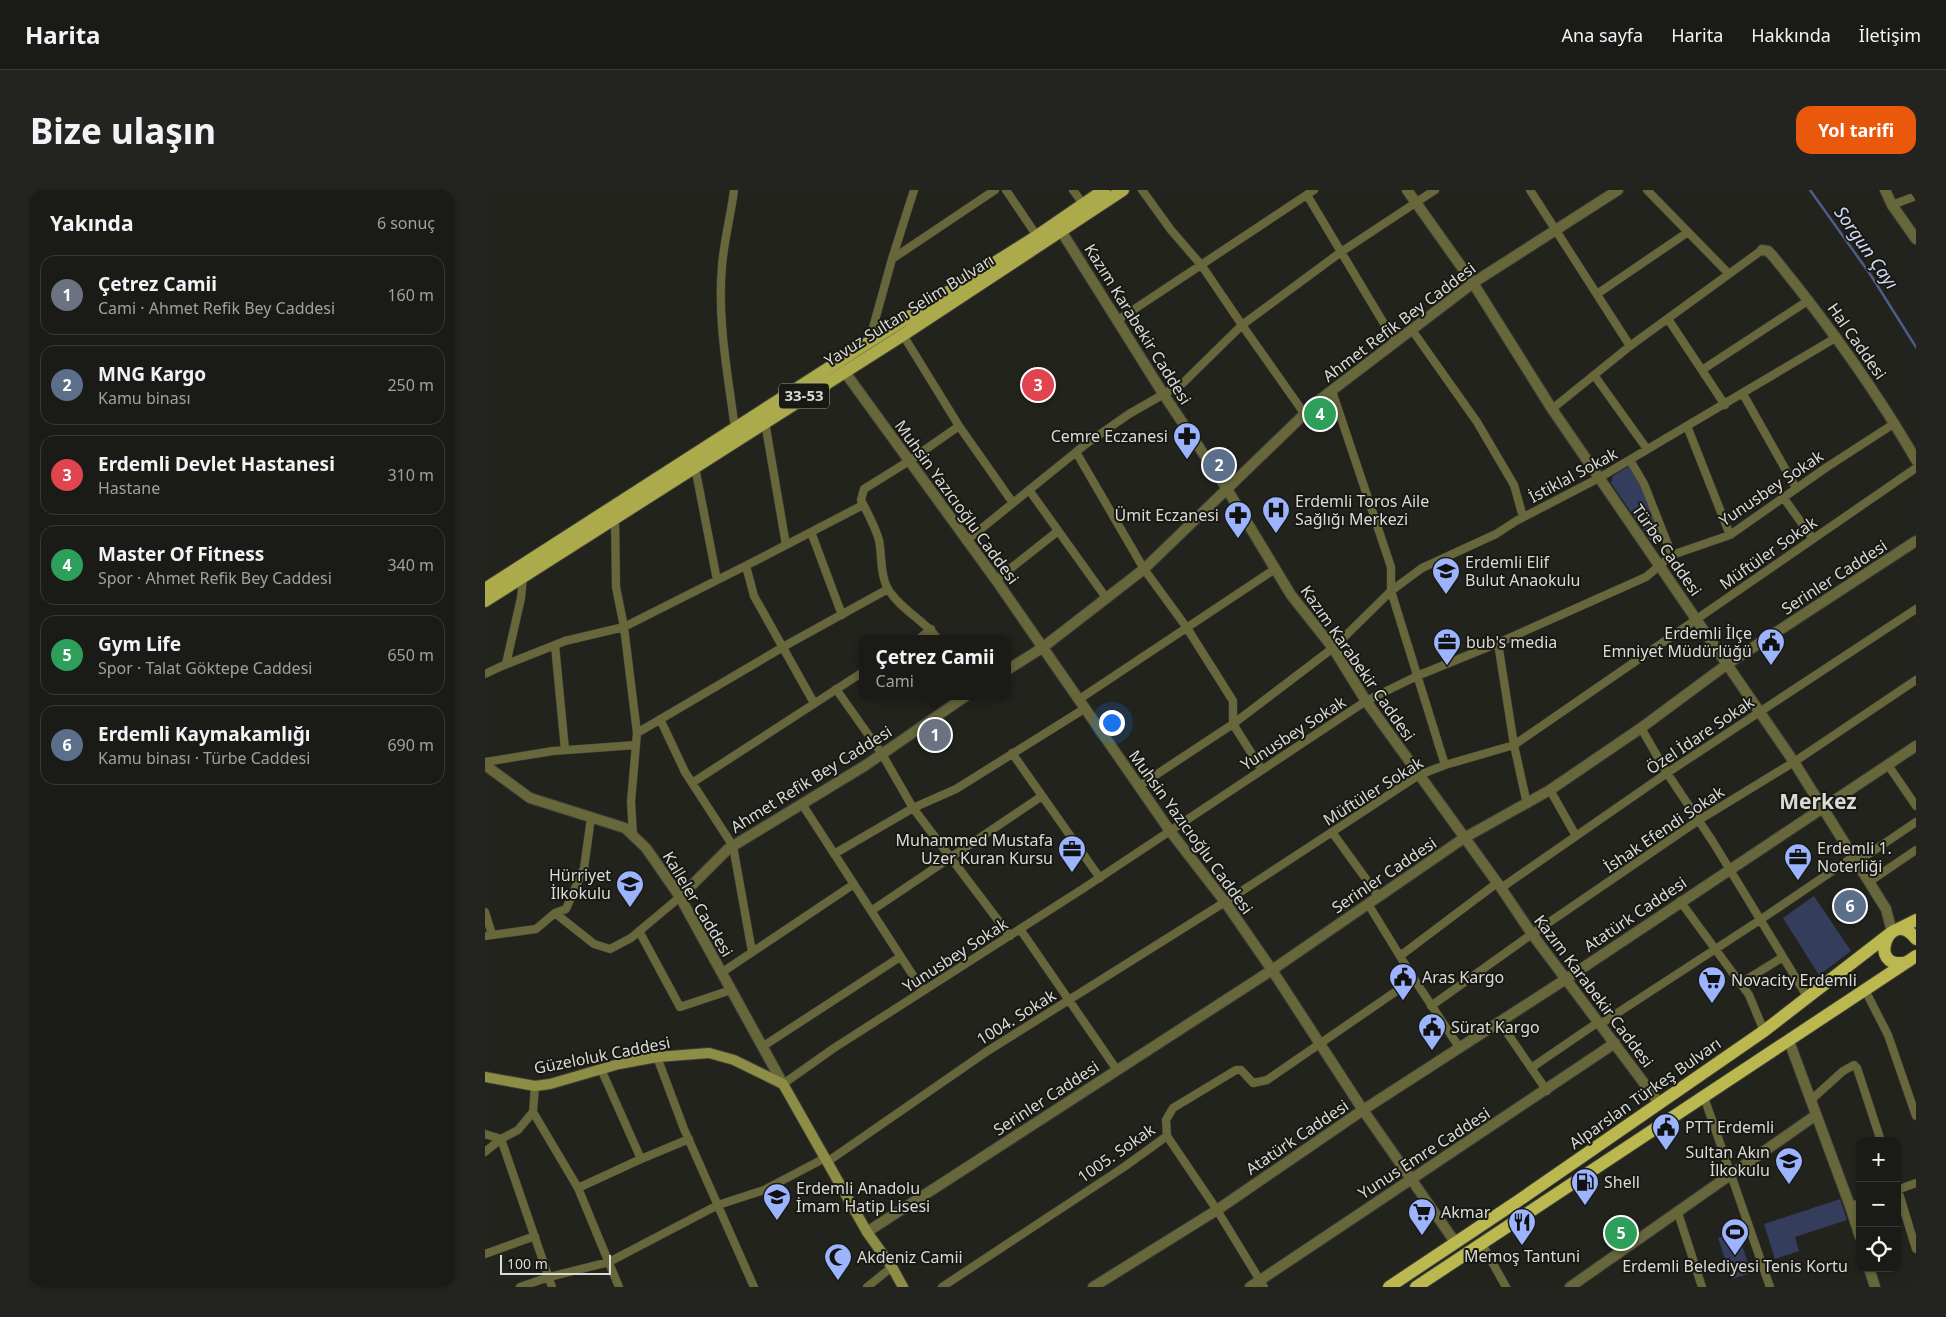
<!DOCTYPE html>
<html lang="tr">
<meta charset="utf-8">
<style>
:root{--surface:#1a1a16;--page:#23231f;--text:#f1f3f6;--muted:#9fa1a1;--line:#383835;--accent:#ea580c}
body{margin:0;font-family:"Noto Sans",sans-serif;background:var(--page);color:var(--text)}
.controls{position:absolute;right:15px;bottom:15px;display:grid;overflow:hidden;border-radius:10px;box-shadow:0 1px 4px #0004}
.controls button{width:45px;height:45px;display:grid;place-items:center;padding:0;border:0;border-bottom:1px solid var(--line);background:var(--surface);color:var(--text);font:25px sans-serif}
.scale{position:absolute;left:15px;bottom:12px;width:111px;box-sizing:border-box;padding-left:5px;border:2px solid #dadbd7;border-top:0;font-size:14px;line-height:18px;white-space:nowrap;color:#dadbd7;-webkit-text-stroke:4px #191914;paint-order:stroke}
.you{position:absolute;left:626px;top:532px;width:18px;height:18px;margin:-12px;border:4px solid #fff;border-radius:50%;background:#1a73e8;box-shadow:0 0 0 8px #1a73e833}
.badge{display:grid;place-items:center;width:32px;height:32px;border-radius:50%;background:var(--accent);color:#fff;font-size:16px;font-weight:700}
.pin{position:absolute;translate:-50% -50%;border:2px solid #fff;box-shadow:0 1px 5px #0006}
.popup{position:absolute;left:374px;top:445px;width:152px;height:65px;box-sizing:border-box;display:grid;place-content:center;border-radius:10px;background:var(--surface);filter:drop-shadow(0 1px 4px #0005);font-size:16px;white-space:nowrap;color:var(--muted)}
.popup b{font-size:19px;color:var(--text)}
.popup::after{content:'';position:absolute;left:50%;top:100%;margin-left:-10px;border:10px solid transparent;border-top-color:var(--surface)}
.list{margin:0;padding:0;list-style:none}
h2{display:flex;justify-content:space-between;align-items:center;height:65px;margin:0;padding:0 20px;font-size:21px}
h2 small{font-size:16px;font-weight:400;color:var(--muted)}
.list li{display:grid;grid-template-columns:32px 1fr auto;gap:15px;align-items:center;box-sizing:border-box;height:80px;margin:0 10px 10px;padding:0 10px;border:1px solid var(--line);border-radius:15px}
.list b{display:block;font-size:19px;white-space:nowrap}
.list p{margin:0;font-size:16px;white-space:nowrap;color:var(--muted)}
.list em{font-size:16px;font-style:normal;color:var(--muted)}
.icon{flex:none;width:28px;height:28px;fill:none;stroke:currentColor;stroke-width:2;stroke-linecap:round;stroke-linejoin:round}
.map{position:relative;flex:none;width:1431px;height:1097px;overflow:hidden;border-radius:15px}
header{display:flex;align-items:center;gap:30px;box-sizing:border-box;height:70px;padding:0 25px;background:var(--surface);border-bottom:1px solid var(--line)}
header strong{font-size:24px}
nav{display:flex;gap:28px;margin-inline-start:auto;font-size:18px}
.intro{display:flex;align-items:center;justify-content:space-between;box-sizing:border-box;height:120px;padding:0 30px}
h1{margin:0;font-size:35px}
.button{padding:12px 22px;border-radius:15px;background:var(--accent);color:#fff;font-size:18px;font-weight:700}
main{display:flex;gap:30px;padding:0 30px}
aside{flex:1;background:var(--surface);border-radius:15px;box-shadow:0 1px 4px #0004}
.map>svg:first-child{display:block}
</style>
<header>
<strong>Harita</strong>
<nav><a>Ana sayfa</a><a>Harita</a><a>Hakkında</a><a>İletişim</a></nav>
</header>
<div class="intro"><h1>Bize ulaşın</h1><a class="button">Yol tarifi</a></div>
<main>
<aside>
<h2>Yakında<small>6 sonuç</small></h2>
<ul class="list">
<li><span class="badge" style="background:#6b7280">1</span><div><b>Çetrez Camii</b><p>Cami · Ahmet Refik Bey Caddesi</p></div><em>160 m</em></li>
<li><span class="badge" style="background:#5c6f8a">2</span><div><b>MNG Kargo</b><p>Kamu binası</p></div><em>250 m</em></li>
<li><span class="badge" style="background:#e0444e">3</span><div><b>Erdemli Devlet Hastanesi</b><p>Hastane</p></div><em>310 m</em></li>
<li><span class="badge" style="background:#2e9e5b">4</span><div><b>Master Of Fitness</b><p>Spor · Ahmet Refik Bey Caddesi</p></div><em>340 m</em></li>
<li><span class="badge" style="background:#2e9e5b">5</span><div><b>Gym Life</b><p>Spor · Talat Göktepe Caddesi</p></div><em>650 m</em></li>
<li><span class="badge" style="background:#5c6f8a">6</span><div><b>Erdemli Kaymakamlığı</b><p>Kamu binası · Türbe Caddesi</p></div><em>690 m</em></li>
</ul>
</aside>
<div class="map">
<svg width="1431" height="1097" viewBox="0 0 1431 1097">
<rect width="100%" height="100%" fill="#23231e"/>
<!-- green -->
<path fill="#343d5c" d="M1144,276L1158,299L1178,349L1169,355L1126,293L1128,286Z
M1329,706L1366,761L1334,785L1298,728Z
M1355,1009L1362,1030L1310,1047L1314,1061L1290,1069L1279,1034Z
M1253,1042L1266,1083L1247,1089L1233,1048Z"/>
<g fill="none" stroke-linecap="round" stroke-linejoin="round">
<!-- stream -->
<path stroke="#4d5c8b" stroke-width="2.5" d="M1325,0L1385,84L1431,157"/>
<!-- minor casing -->
<g stroke="#3d3d38" stroke-width="9">
<path id="minor" d="M249,0C246,25 239,50 237,76C232,130 243,185 250,239
M521,0L552,46
M588,0L598,14
M657,0L686,40L717,76L757,135L819,223
M1045,0L1145,156
M1162,0L1244,84
M822,5L910,152
M1407,15L1431,6
M407,69L510,0
M1112,104L1203,42
M1183,129L1240,215
M633,130L829,0
M927,140L992,232L1029,295L1038,327
M418,145L474,236L528,313
M384,152L407,69L429,0
M1217,180L1324,110
M1109,185L1162,259
M847,201L906,377V401L960,575
M1258,204L1311,298
M1067,219L1145,156L1277,60
M280,232L301,355
M1202,236L1245,345
M591,262L659,379L702,438L748,511V534L777,580
M1145,270L1159,294L1187,365
M210,277L232,390
M544,300L622,409
M1298,307L1328,349
M130,328L131,397L139,437L152,543L146,612L148,645
M326,342L357,425
M481,351L601,254L644,224L698,193L757,135L856,62L950,0
M261,376L269,406L329,513
M511,390L573,341
M434,449L446,439
M453,449C439,430 415,419 403,399C395,385 397,365 394,350C390,336 382,322 376,310L379,299L424,271L474,236
M1013,453L1029,555L1042,614
M70,455L80,560
M21,474L36,408L38,387
M0,484L17,476L80,451L139,437L274,369L378,315
M351,499L397,564L428,618L525,746
M593,510L790,379
M175,529L200,582L248,656L267,762
M1156,538L1182,583L1228,652L1323,808
M152,543L305,453L403,399
M527,563L615,688
M0,572L68,561L151,555
M1403,575L1431,616
M207,593L378,482
M654,596L748,534L848,458L906,401L937,378L1011,344L1031,331L1114,288L1352,147
M1065,600L1091,646
M317,614L438,801
M847,642L894,707
M349,664L428,618L471,599L599,519
M1372,672L1431,632
M1384,692L1431,660
M1016,698L1182,583L1431,419
M1195,711L1264,805L1279,841
M883,714L929,789L974,857
M386,721L557,606
M0,722L7,744
M70,723L109,754L125,759L146,748L195,707
M535,739L632,880
M154,741L195,817L246,800
M0,746L51,739L70,723L81,719L99,678L106,628
M915,766L1012,693
M236,783L369,694
M1256,793L1298,767
M1380,800L1403,845L1431,926
M946,816L1047,744L1214,630L1309,572L1431,490
M1014,831L1062,901
M1114,835L1275,730L1368,667
M277,857L415,767
M172,867L199,939L269,1097
M1046,878L1112,833
M116,879L156,969
M298,894L349,858L599,698L881,511L932,486L1013,453L1161,387L1187,365L1245,345L1342,277L1410,233
M50,896L48,922L93,998L134,1097
M1219,907L1285,1097
M1326,910L1358,881L1369,875L1372,878L1396,951
M0,944L16,949L67,1097
M682,946L732,1020L779,1097
M0,962L16,949L33,940L48,922
M342,972L501,862L740,712L934,585L960,575L1029,555L1431,278
M1412,997L1431,1059
M93,998L156,969L204,949
M1412,1000L1431,993
M1365,1016L1375,1013
M1193,1023L1217,1097
M997,1054L1021,1097
M0,1064L50,1046
M35,1097L64,1087L124,1072L233,1015L279,1000L340,968
M382,1097L407,1077
M457,1097L639,977L682,946L681,930L688,918L751,880H756L768,893L782,890L929,789"/>
</g>
<!-- tertiary casing -->
<g stroke="#3d3d38" stroke-width="12">
<path id="tertiary" d="M922,0L988,93L1067,219L1309,572L1401,719L1407,742
M1400,0L1407,15L1431,49
M573,36L679,205L742,299L806,405L848,458L881,511L1016,698L1047,744L1174,913
M1277,60L1283,61L1287,65C1340,130 1389,197 1431,270
M359,181L511,390L685,641L740,712L787,780L878,920L970,1052
M522,480L557,458L659,379L833,211L988,93L1133,0
M0,575L45,608L140,638L161,658L195,707L298,894
M195,707L243,659L381,575L481,506
M1304,851L1365,1016L1375,1047
M382,1042L787,780L979,648L1065,600L1156,538L1241,475L1431,351
M1384,1078L1390,1097
M608,1097L732,1020L878,920L1081,789L1431,556
M765,1097L1130,853
M1085,1097L1331,925"/>
</g>
<!-- secondary casing -->
<g stroke="#3d3d38" stroke-width="12">
<path id="secondary" d="M0,887L50,896L65,894L134,874L172,867L224,863L249,870L298,894L382,1042L407,1077L418,1097"/>
</g>
<!-- primary casing -->
<g stroke="#3d3d38" stroke-width="14">
<path id="primary" d="M0,399L384,152L552,46L619,0
M0,411L418,145L638,0"/>
</g>
<!-- trunk casing -->
<g stroke="#3d3d38" stroke-width="14">
<path id="trunk" d="M1422,772C1380,782 1405,714 1431,749
M904,1097L1033,1011L1279,841L1407,742L1431,730
M931,1097L1431,766"/>
</g>
<!-- minor -->
<use href="#minor" stroke="#67673b" stroke-width="8"/>
<!-- tertiary -->
<use href="#tertiary" stroke="#67673b" stroke-width="10"/>
<!-- secondary -->
<use href="#secondary" stroke="#8e8d45" stroke-width="10"/>
<!-- primary -->
<use href="#primary" stroke="#acab4c" stroke-width="12"/>
<!-- trunk -->
<use href="#trunk" stroke="#bab84e" stroke-width="12"/>
</g>
<!-- icons -->
<defs>
<g id="pharmacy-pin" transform="scale(1.4375)"><path d="M0 17L-7.5 6A9.5 9.5 0 1 1 7.5 6Z" fill="#9cb4fd" stroke="#191914"/><path d="M-2-6h4v4h4v4h-4v4h-4v-4h-4v-4h4Z" fill="#111"/></g>
<g id="hospital-pin" transform="scale(1.4375)"><path d="M0 17L-7.5 6A9.5 9.5 0 1 1 7.5 6Z" fill="#9cb4fd" stroke="#191914"/><path d="M-5-5h3v3.5h4V-5h3V5h-3V1.5h-4V5h-3Z" fill="#111"/></g>
<g id="school-pin" transform="scale(1.4375)"><path d="M0 17L-7.5 6A9.5 9.5 0 1 1 7.5 6Z" fill="#9cb4fd" stroke="#191914"/><path d="M0-5L7-2L0 1L-7-2ZM-4 1L0 2.5L4 1V4Q0 6-4 4Z" fill="#111"/></g>
<g id="office-pin" transform="scale(1.4375)"><path d="M0 17L-7.5 6A9.5 9.5 0 1 1 7.5 6Z" fill="#9cb4fd" stroke="#191914"/><path d="M-6-3h4V-5.5h4V-3h4V5H-6ZM-1-4.5V-3h2v-1.5ZM-6 0V1H6V0Z" fill="#111"/></g>
<g id="civic-pin" transform="scale(1.4375)"><path d="M0 17L-7.5 6A9.5 9.5 0 1 1 7.5 6Z" fill="#9cb4fd" stroke="#191914"/><path d="M-.6-6.5H3V-4.5H.6V-3L4-1V1h2V6H-6V1h2V-1L-.6-3ZM-1.2 2.5V6h2.4V2.5Z" fill="#111"/></g>
<g id="supermarket-pin" transform="scale(1.4375)"><path d="M0 17L-7.5 6A9.5 9.5 0 1 1 7.5 6Z" fill="#9cb4fd" stroke="#191914"/><path d="M-6-5.5h2.5l.6 2H6L4.5 2H-2.5L-4.4-4H-6ZM-1.5 3.2a1.3 1.3 0 1 0 .1 0ZM3 3.2a1.3 1.3 0 1 0 .1 0Z" fill="#111"/></g>
<g id="fuel-pin" transform="scale(1.4375)"><path d="M0 17L-7.5 6A9.5 9.5 0 1 1 7.5 6Z" fill="#9cb4fd" stroke="#191914"/><path d="M-5.5-6h7V0h2V4h1.3V-2.5L3-4.5l.8-.8L6-3V5H2.5V1h-1V6h-7ZM-4.2-4.7v3.2H.2V-4.7Z" fill="#111"/></g>
<g id="restaurant-pin" transform="scale(1.4375)"><path d="M0 17L-7.5 6A9.5 9.5 0 1 1 7.5 6Z" fill="#9cb4fd" stroke="#191914"/><path d="M-5-6h1v4h1v-4h1v4h1v-4h1v5L-1.5 .5V6h-2V.5L-5-1ZM5-6V6H3V1.5H1.5Q1.5-4 5-6Z" fill="#111"/></g>
<g id="stadium-pin" transform="scale(1.4375)"><path d="M0 17L-7.5 6A9.5 9.5 0 1 1 7.5 6Z" fill="#9cb4fd" stroke="#191914"/><path d="M0-5a6.5 5 0 1 0 0 10a6.5 5 0 1 0 0-10ZM-3.5-1.8h7v3.6h-7Z" fill="#111"/></g>
<g id="mosque-pin" transform="scale(1.4375)"><path d="M0 17L-7.5 6A9.5 9.5 0 1 1 7.5 6Z" fill="#9cb4fd" stroke="#191914"/><path d="M3.5-4.9A6 6 0 1 0 3.5 4.9A5 5 0 1 1 3.5-4.9Z" fill="#111"/></g>
</defs>
<g fill-rule="evenodd">
<use href="#pharmacy-pin" x="702" y="246"/>
<use href="#hospital-pin" x="791" y="320"/>
<use href="#pharmacy-pin" x="753" y="325"/>
<use href="#school-pin" x="961" y="381"/>
<use href="#office-pin" x="962" y="452"/>
<use href="#civic-pin" x="1286" y="452"/>
<use href="#office-pin" x="587" y="659"/>
<use href="#office-pin" x="1313" y="667"/>
<use href="#school-pin" x="145" y="694"/>
<use href="#civic-pin" x="918" y="787"/>
<use href="#supermarket-pin" x="1227" y="790"/>
<use href="#civic-pin" x="947" y="837"/>
<use href="#civic-pin" x="1181" y="937"/>
<use href="#school-pin" x="1304" y="971"/>
<use href="#fuel-pin" x="1100" y="992"/>
<use href="#school-pin" x="292" y="1007"/>
<use href="#supermarket-pin" x="937" y="1022"/>
<use href="#restaurant-pin" x="1037" y="1032"/>
<use href="#stadium-pin" x="1250" y="1042"/>
<use href="#mosque-pin" x="353" y="1067"/>
</g>
<g text-anchor="middle" stroke-width="4" stroke-linejoin="round" paint-order="stroke">
<!-- shield labels -->
<rect fill="#191914" stroke="#a0a19c" stroke-width="1" x="294" y="193.5" width="50" height="25" rx="4"/>
<g font-size="15" font-weight="bold" fill="#dadbd7">
<text x="319" y="211">33-53</text>
</g>
<!-- street labels -->
<g font-size="16" fill="#dadbd7" stroke="#191914">
<text transform="translate(424 120) rotate(-32)" y="6">Yavuz Sultan Selim Bulvarı</text>
<text transform="translate(914 132) rotate(-37)" y="6">Ahmet Refik Bey Caddesi</text>
<text transform="translate(653 134) rotate(58)" y="6">Kazım Karabekir Caddesi</text>
<text transform="translate(1372 151) rotate(55)" y="6">Hal Caddesi</text>
<text transform="translate(1088 285) rotate(-28)" y="6">İstiklal Sokak</text>
<text transform="translate(1286 298) rotate(-34)" y="6">Yunusbey Sokak</text>
<text transform="translate(472 312) rotate(54)" y="6">Muhsin Yazıcıoğlu Caddesi</text>
<text transform="translate(1182 360) rotate(55)" y="6">Türbe Caddesi</text>
<text transform="translate(1283 363) rotate(-35)" y="6">Müftüler Sokak</text>
<text transform="translate(1349 387) rotate(-33)" y="6">Serinler Caddesi</text>
<text transform="translate(873 473) rotate(55)" y="6">Kazım Karabekir Caddesi</text>
<text transform="translate(808 543) rotate(-33)" y="6">Yunusbey Sokak</text>
<text transform="translate(1215 545) rotate(-34)" y="6">Özel İdare Sokak</text>
<text transform="translate(326 589) rotate(-32)" y="6">Ahmet Refik Bey Caddesi</text>
<text transform="translate(888 601) rotate(-32)" y="6">Müftüler Sokak</text>
<text transform="translate(1179 639) rotate(-34)" y="6">İshak Efendi Sokak</text>
<text transform="translate(706 642) rotate(54)" y="6">Muhsin Yazıcıoğlu Caddesi</text>
<text transform="translate(899 685) rotate(-34)" y="6">Serinler Caddesi</text>
<text transform="translate(213 714) rotate(59)" y="6">Kalleler Caddesi</text>
<text transform="translate(1150 724) rotate(-34)" y="6">Atatürk Caddesi</text>
<text transform="translate(470 765) rotate(-33)" y="6">Yunusbey Sokak</text>
<text transform="translate(1109 801) rotate(53)" y="6">Kazım Karabekir Caddesi</text>
<text transform="translate(531 827) rotate(-32)" y="6">1004. Sokak</text>
<text transform="translate(117 865) rotate(-11)" y="6">Güzeloluk Caddesi</text>
<text transform="translate(1160 903) rotate(-35)" y="6">Alparslan Türkeş Bulvarı</text>
<text transform="translate(561 908) rotate(-33)" y="6">Serinler Caddesi</text>
<text transform="translate(812 947) rotate(-34)" y="6">Atatürk Caddesi</text>
<text transform="translate(631 963) rotate(-35)" y="6">1005. Sokak</text>
<text transform="translate(939 963) rotate(-33)" y="6">Yunus Emre Caddesi</text>
</g>
<!-- poi labels -->
<g font-size="16" fill="#dadbd7" stroke="#191914" text-anchor="start">
<text x="683" y="252" text-anchor="end">Cemre Eczanesi</text>
<text x="810" y="317">Erdemli Toros Aile<tspan x="810" dy="18">Sağlığı Merkezi</tspan></text>
<text x="734" y="331" text-anchor="end">Ümit Eczanesi</text>
<text x="980" y="378">Erdemli Elif<tspan x="980" dy="18">Bulut Anaokulu</tspan></text>
<text x="1267" y="449" text-anchor="end">Erdemli İlçe<tspan x="1267" dy="18">Emniyet Müdürlüğü</tspan></text>
<text x="981" y="458">bub's media</text>
<text x="568" y="656" text-anchor="end">Muhammed Mustafa<tspan x="568" dy="18">Uzer Kuran Kursu</tspan></text>
<text x="1332" y="664">Erdemli 1.<tspan x="1332" dy="18">Noterliği</tspan></text>
<text x="126" y="691" text-anchor="end">Hürriyet<tspan x="126" dy="18">İlkokulu</tspan></text>
<text x="937" y="793">Aras Kargo</text>
<text x="1246" y="796">Novacity Erdemli</text>
<text x="966" y="843">Sürat Kargo</text>
<text x="1200" y="943">PTT Erdemli</text>
<text x="1285" y="968" text-anchor="end">Sultan Akın<tspan x="1285" dy="18">İlkokulu</tspan></text>
<text x="1119" y="998">Shell</text>
<text x="311" y="1004">Erdemli Anadolu<tspan x="311" dy="18">İmam Hatip Lisesi</tspan></text>
<text x="956" y="1028">Akmar</text>
<text x="1037" y="1072" text-anchor="middle">Memoş Tantuni</text>
<text x="372" y="1073">Akdeniz Camii</text>
<text x="1250" y="1082" text-anchor="middle">Erdemli Belediyesi Tenis Kortu</text>
</g>
<!-- water labels -->
<g font-size="18" font-style="italic" fill="#d0dbf9" stroke="#191914">
<text transform="translate(1381 58) rotate(55)" y="6">Sorgun Çayı</text>
</g>
<!-- district labels -->
<g font-size="21" font-weight="bold" fill="#dadbd7" stroke="#191914">
<text x="1333" y="619">Merkez</text>
</g>
</g>
</svg>
<div class="controls">
<button>+</button>
<button>−</button>
<button><svg class="icon" aria-label="locate" viewBox="0 0 24 24"><circle cx="12" cy="12" r="6"/><path d="M12 2v4M12 18v4M2 12h4M18 12h4"/></svg></button>
</div>
<div class="scale">100 m</div>
<div class="you"></div>
<div class="pin badge" style="left:450px;top:545px;background:#6b7280">1</div>
<div class="popup"><b>Çetrez Camii</b>Cami</div>
<div class="pin badge" style="left:734px;top:275px;background:#5c6f8a">2</div>
<div class="pin badge" style="left:553px;top:195px;background:#e0444e">3</div>
<div class="pin badge" style="left:835px;top:224px;background:#2e9e5b">4</div>
<div class="pin badge" style="left:1136px;top:1043px;background:#2e9e5b">5</div>
<div class="pin badge" style="left:1365px;top:716px;background:#5c6f8a">6</div>
</div>
</main>
